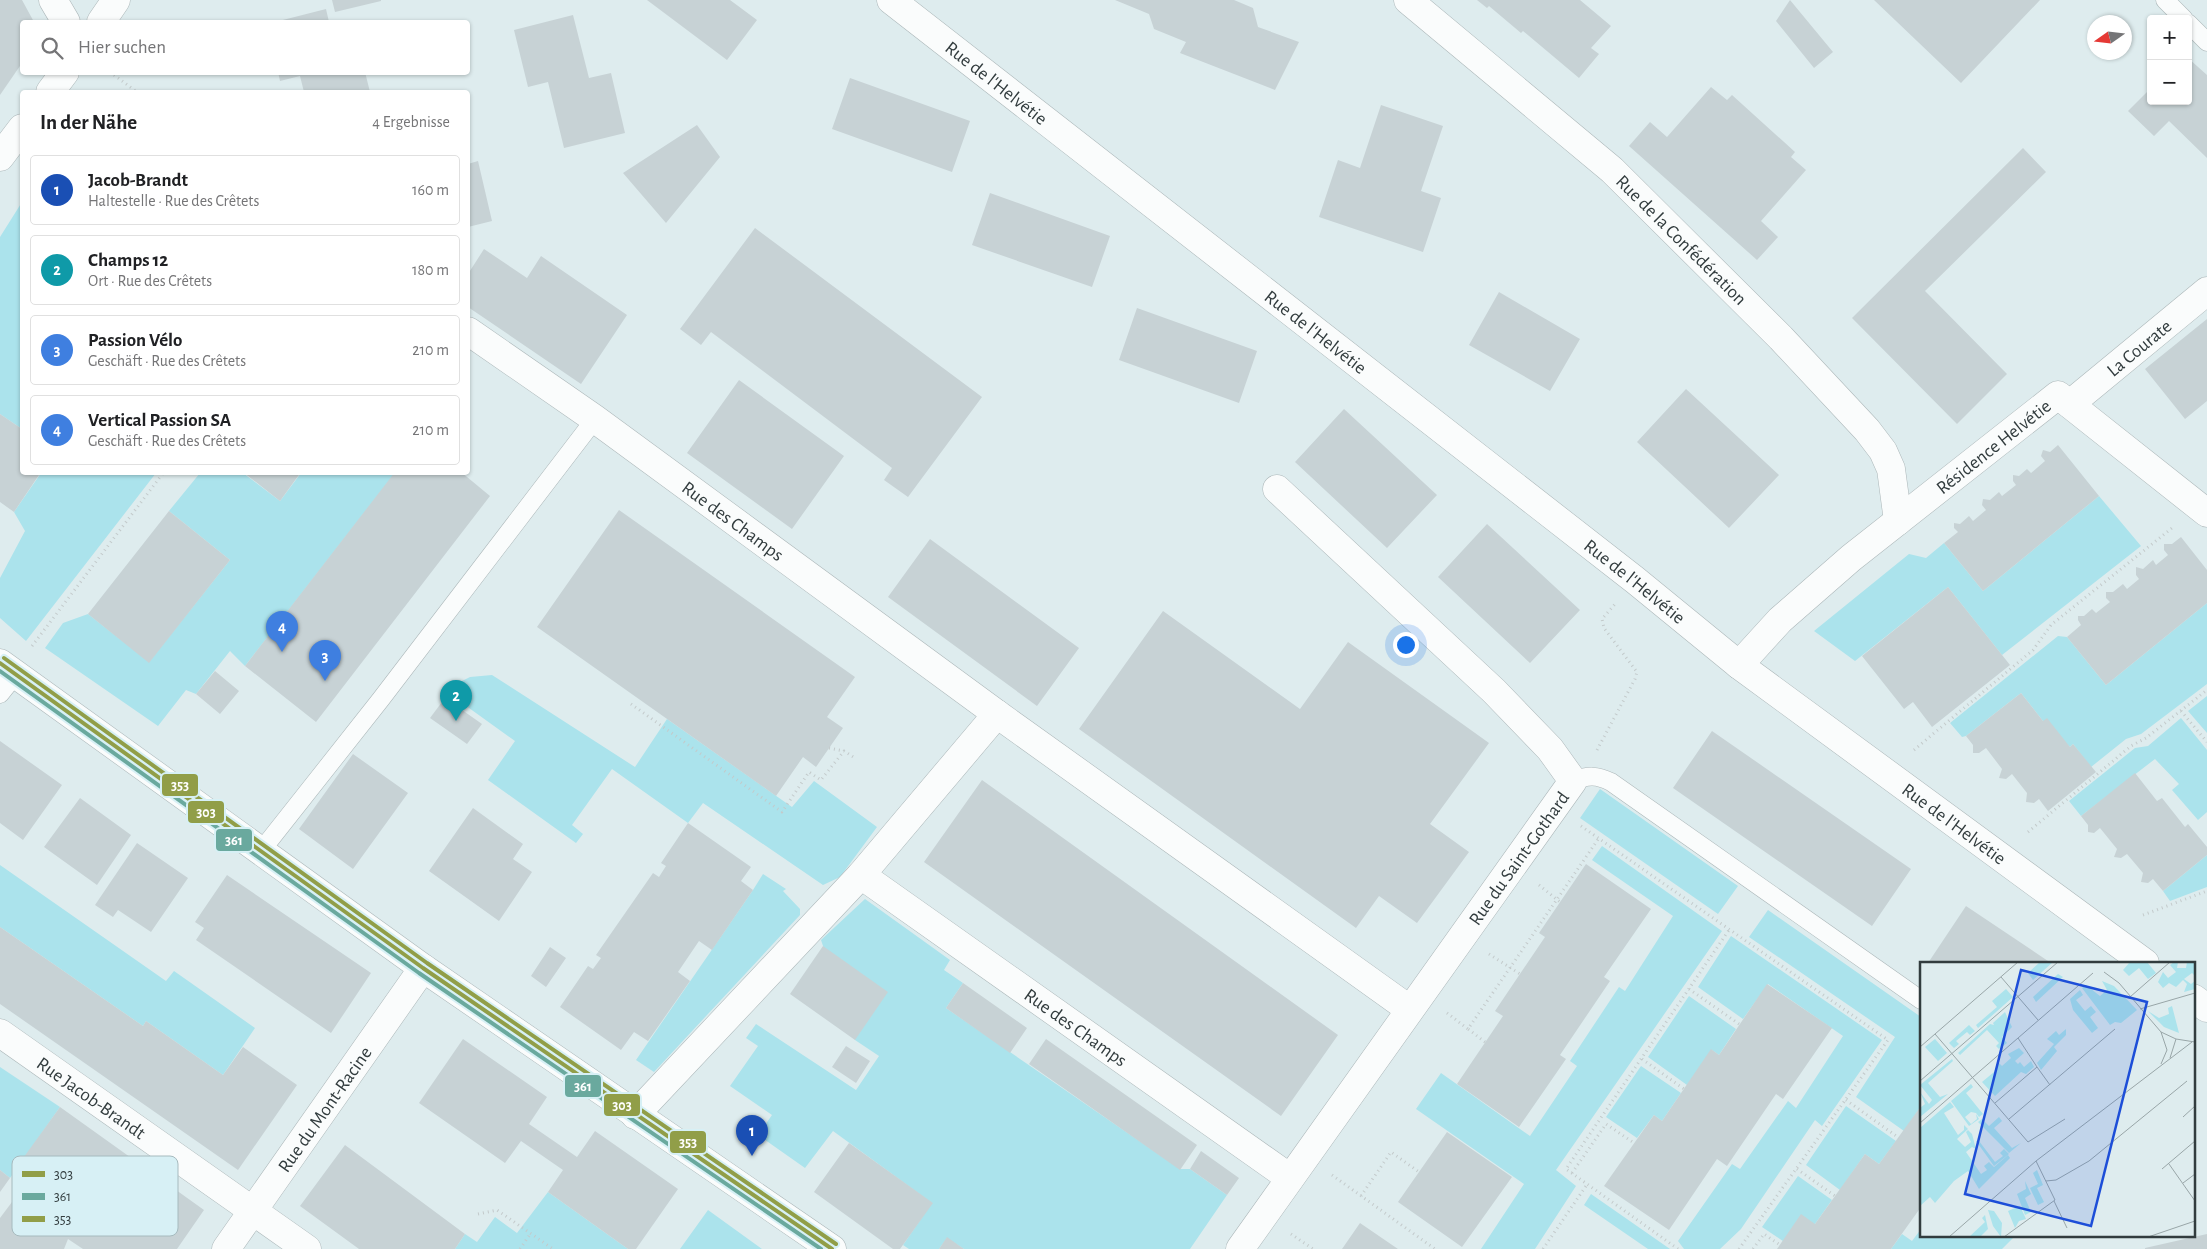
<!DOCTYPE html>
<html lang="de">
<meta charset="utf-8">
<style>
:root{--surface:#fff;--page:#f6f6f6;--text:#202124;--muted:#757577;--line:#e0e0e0;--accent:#1a73e8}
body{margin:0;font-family:"Alegreya Sans",sans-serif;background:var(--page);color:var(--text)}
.controls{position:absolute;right:15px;top:15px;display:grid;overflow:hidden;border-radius:5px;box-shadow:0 1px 4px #0004}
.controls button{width:45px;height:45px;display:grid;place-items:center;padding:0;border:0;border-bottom:1px solid var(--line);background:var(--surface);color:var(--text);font:25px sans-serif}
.compass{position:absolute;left:2087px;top:15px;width:45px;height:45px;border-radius:50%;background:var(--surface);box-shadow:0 1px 4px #0004;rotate:256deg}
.you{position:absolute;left:1405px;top:644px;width:18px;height:18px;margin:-12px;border:4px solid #fff;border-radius:50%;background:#1a73e8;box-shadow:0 0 0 8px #1a73e833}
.badge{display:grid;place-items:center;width:32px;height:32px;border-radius:50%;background:var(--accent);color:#fff;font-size:16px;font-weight:700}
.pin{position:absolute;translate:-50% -41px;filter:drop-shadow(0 1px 2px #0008)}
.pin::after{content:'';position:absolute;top:26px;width:18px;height:15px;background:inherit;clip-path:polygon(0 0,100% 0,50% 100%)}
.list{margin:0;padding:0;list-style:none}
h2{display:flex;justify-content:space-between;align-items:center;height:65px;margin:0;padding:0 20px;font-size:21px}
h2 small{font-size:16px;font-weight:400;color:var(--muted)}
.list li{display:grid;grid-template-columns:32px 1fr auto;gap:15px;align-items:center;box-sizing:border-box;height:70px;margin:0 10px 10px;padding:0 10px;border:1px solid var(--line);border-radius:5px}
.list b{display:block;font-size:19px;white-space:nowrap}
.list p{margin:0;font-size:16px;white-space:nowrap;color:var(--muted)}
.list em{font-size:16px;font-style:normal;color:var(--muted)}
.icon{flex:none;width:28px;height:28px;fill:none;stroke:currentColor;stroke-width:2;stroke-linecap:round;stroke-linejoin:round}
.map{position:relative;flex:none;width:2207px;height:1249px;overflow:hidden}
.search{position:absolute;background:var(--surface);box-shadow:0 1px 4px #0004;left:20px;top:20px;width:450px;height:55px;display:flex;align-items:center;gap:12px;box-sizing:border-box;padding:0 18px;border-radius:5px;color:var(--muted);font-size:19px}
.panel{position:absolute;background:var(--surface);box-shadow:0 1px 4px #0004;left:20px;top:90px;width:450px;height:385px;border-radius:5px}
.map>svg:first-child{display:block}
</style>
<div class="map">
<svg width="2207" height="1249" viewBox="0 0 2207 1249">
<rect width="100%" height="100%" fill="#deecee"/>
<!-- green -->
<path fill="#abe3ec" d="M22,202V429L0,414V237Z
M41,473H156L26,641L0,618V578L25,531L14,512Z
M200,473H243L280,501L301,473H395L245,666L230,651L196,694L186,690L158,726L45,648L63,623L88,614L149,662L230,560L169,511Z
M2099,496L2141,546L2002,655L1948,587L1855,661L1814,631L1909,554L1926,558L1944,543L1983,591Z
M2207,603V684L2141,734L2126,739L2091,767L2073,744L2070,747L2043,721L2021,693L1966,736L1962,737L1950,723L2058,636L2067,637L2106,685Z
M492,675L635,767L667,719L792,807L814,781L877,827L840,877L823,885L703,803L688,823L612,769L572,825L583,834L576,843L488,780L515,741L444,690L470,677Z
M2207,696V733L2188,711Z
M2181,718L2207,750V812L2198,820L2172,790L2179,784L2155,759L2081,816L2069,801L2135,748L2148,746Z
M1600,789L1738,886L1718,914L1580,818Z
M1602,846L1722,931L1556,1170L1576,1186L1535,1249H1481L1524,1184L1416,1109L1441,1073L1530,1136L1577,1066L1570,1061L1619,987L1625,991L1673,916L1592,860Z
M2207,855V887L2170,901L2163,891Z
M0,865L166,981L174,971L255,1028L223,1075L146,1021L143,1026L0,927Z
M763,874L786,889L783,891L800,909V915L654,1072L636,1060L753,890Z
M865,899L950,960L944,970L963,983L946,1008L1180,1169H1190L1227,1195L1190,1249H964L947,1238L939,1249H909L903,1245L932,1203L833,1131L805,1168L758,1135L772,1115L730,1086L758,1046L746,1038L756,1024L856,1090L879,1056L855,1040L821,940Z
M1768,910L1921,1017V1106L1904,1131L1856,1097L1895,1037L1749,937Z
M1731,936L1882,1040L1822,1126L1815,1120L1741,1229L1720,1249H1684L1678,1241L1732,1164L1740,1169L1788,1101L1796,1108L1843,1036L1768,984L1743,1019L1698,987Z
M1689,996L1736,1029L1719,1055L1712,1050L1687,1085L1648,1057Z
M1641,1066L1681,1093L1662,1121L1654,1115L1637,1138L1606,1117Z
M0,1067L60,1107L10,1178L0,1170Z
M1846,1106L1896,1141L1879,1164L1865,1154L1840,1190L1806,1165Z
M1798,1176L1832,1200L1815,1224L1783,1241L1762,1227Z
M548,1192L628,1249H455L465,1234L477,1242L495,1217L517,1233Z
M1591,1194L1670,1249H1648L1584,1205Z
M708,1210L762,1249H680Z
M1921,1229V1235H2016L2002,1249H1891L1902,1234L1912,1241Z"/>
<!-- building -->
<path fill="#c7d2d5" d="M0,0H22L34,22H22V63L0,95Z
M332,0H381V1L335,12Z
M647,0H730L757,20L727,60Z
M1115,0H1234L1253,8L1258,27L1299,42L1275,90L1180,53L1186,42L1154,29L1149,14Z
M1477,0H1580L1611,26L1591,48L1599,54L1579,78L1523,31L1521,33L1489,6L1487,8Z
M1790,0L1833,52L1814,68L1776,21Z
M1874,0H2040L1961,83Z
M326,9L329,22H275Z
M573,15L589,78L611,73L625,133L564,148L548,82L528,87L514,30Z
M2188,58L2207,75V158L2169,121L2154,136L2128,111L2151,88V101H2188Z
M278,72H365L370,92H304L300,76L280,81Z
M850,78L970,121L952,172L832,129Z
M1711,87L1727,100L1732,95L1795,152L1791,157L1806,170L1761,221L1778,237L1757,260L1629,146L1650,122L1667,137Z
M1381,105L1443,126L1421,191L1441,198L1423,252L1319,217L1338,160L1360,168Z
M697,125L720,157L666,223L623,173Z
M2023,148L2046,172L1925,291L2007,374L1957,424L1852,318Z
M478,161L492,221L468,227V164Z
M990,193L1110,236L1092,287L972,245Z
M755,228L982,397L908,497L884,480L892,468L711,332L701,345L680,329Z
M484,249L527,278L541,256L627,315L581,384L468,307V274Z
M1499,292L1580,339L1550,391L1469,345Z
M1137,308L1257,351L1239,403L1119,360Z
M2207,319V401L2185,419L2145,369Z
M739,380L844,456L792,529L687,453Z
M1686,389L1779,475L1729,528L1637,442Z
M1344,409L1437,495L1387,548L1295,462Z
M0,414L22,429V472H41L14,512L0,502Z
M2058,445L2099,496L1983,591L1944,543L1958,532L1954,528V523L1960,524L1969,516L1973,521L1986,510L1982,505L1983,499L1990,500L1999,492L2002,496L2016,485L2013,481V475L2019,476L2027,469L2031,473L2045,461L2041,456L2043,450L2050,452Z
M243,472H301L280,501Z
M395,472H461L490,496L316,722L245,666Z
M619,510L855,677L827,717L843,728L816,767L803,757L776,796L537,627Z
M169,511L230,560L149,663L88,614Z
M1487,524L1580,610L1530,663L1438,577Z
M2181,537L2207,570V603L2106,685L2067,637L2081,625L2078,620V616H2084L2092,609L2096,613L2110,602L2106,598V592H2113L2123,584L2127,589L2139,579L2136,575V567L2143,569L2153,560L2156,565L2168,555L2164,550V544H2172Z
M930,539L1079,648L1037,706L888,597Z
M1948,587L2010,665L1932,727L1913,702L1904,709L1862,656Z
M1163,611L1300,709L1348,642L1489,743L1430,824L1469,852L1417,923L1379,896L1356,928L1079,729Z
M215,671L239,691L220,714L196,694Z
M2021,693L2043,721L2047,718L2070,747L2073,744L2096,772L2048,811L2039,799L2034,803L2026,802L2027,793L2012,774L2006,779L1999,778L2002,769L1986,748L1979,753H1973V745L1966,736Z
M445,698L482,724L467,744L430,718Z
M1712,731L1911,869L1872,926L1673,788Z
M0,741L62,785L23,840L0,823Z
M353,754L408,793L353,869L299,829Z
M2135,773L2157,801L2162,798L2185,827L2188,824L2207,847V855L2163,891L2153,879L2148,883L2141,882L2143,873L2127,854L2121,858L2114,857L2117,849L2100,828L2094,833L2088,832V825L2081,816Z
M982,780L1338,1035L1281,1116L924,862Z
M80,798L131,835L97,885L44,847Z
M473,808L523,844L513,859L532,872L499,921L429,871Z
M688,823L751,867L741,881L753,890L712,950L699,941L678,972L690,981L648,1041L634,1032L621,1050L560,1007L588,966L593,969L601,958L596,955L653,873L659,877L666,866L661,863Z
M137,843L188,878L151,932L118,910L113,917L95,905Z
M1586,864L1651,909L1604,977L1610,981L1560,1055L1566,1059L1519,1127L1457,1084L1503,1016L1495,1011L1545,937L1539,933Z
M227,875L371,973L331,1033L196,940L204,928L195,922Z
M1966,906L2051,963H1928Z
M0,927L143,1026L146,1021L223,1075L243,1047L297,1085L238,1170L0,1004Z
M823,946L888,992L855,1040L790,994Z
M550,947L566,958L546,987L531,976Z
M963,983L1027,1028L1010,1053L946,1008Z
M1767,984L1832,1028L1783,1099L1776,1094L1727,1166L1717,1159L1669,1230L1604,1186L1654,1115L1662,1121L1711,1049L1719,1055Z
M463,1039L547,1097L529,1124L577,1157L595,1131L678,1189L636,1249H628L548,1192L563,1170L521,1141L505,1163L419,1103Z
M1046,1039L1197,1145L1180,1170L1029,1064Z
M846,1046L870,1061L856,1083L832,1067Z
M1921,1106V1207L1891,1249H1777L1801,1214L1815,1224L1865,1154L1879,1164Z
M60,1107L204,1210L177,1249H83L68,1239L64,1249H0V1218L30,1178L16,1168Z
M1447,1132L1512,1177L1462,1247L1398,1202Z
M849,1143L933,1203L900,1249H893L814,1192Z
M345,1145L465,1234L455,1249H359L300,1206Z
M1201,1151L1239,1178L1227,1195L1190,1169Z
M0,1170L10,1178L0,1192Z
M1360,1223L1398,1249H1342Z
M2207,1234V1249H2145V1248Z
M947,1237L964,1249H939Z"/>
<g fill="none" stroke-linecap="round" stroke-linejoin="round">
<!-- service casing -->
<g stroke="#acb7b9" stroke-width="19">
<path id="service" d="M2165,0L2184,19
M2188,23L2207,42
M0,694L16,674
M1573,781C1588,775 1597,775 1611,782L1921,1000
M261,851L381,699L595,419"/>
</g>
<!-- minor casing -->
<g stroke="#acb7b9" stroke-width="29">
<g id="minor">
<path d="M53,0L66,22"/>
<path id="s1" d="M891,0L1635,580L1739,665L2145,963"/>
<path id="s2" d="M1408,0L1612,170L1781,338L1867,430L1883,451L1891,469L1898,521"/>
<path id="s3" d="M468,331L595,419L997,714L1409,1009"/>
<path id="s4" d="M2070,404L2207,291"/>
<path id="s5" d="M1739,665L1780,620L1851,558L2058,395L2207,513"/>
<path id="s6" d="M997,714L861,875L1290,1178"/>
<path d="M2193,998L2207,1008"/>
<path id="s7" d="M0,1033L307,1249"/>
<path d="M635,1115L861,875"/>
<path id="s8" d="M226,1249L423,968"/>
<path id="s9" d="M1240,1249L1573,781L1550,749L1494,691L1277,489"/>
</g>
</g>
<!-- secondary casing -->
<g stroke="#acb7b9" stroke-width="29">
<path id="secondary" d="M0,663L423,968L832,1249"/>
</g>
<!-- primary casing -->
<g stroke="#acb7b9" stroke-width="29">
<path id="primary" d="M101,22L116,0
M50,92L65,72
M0,157L22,128"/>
</g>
<!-- path -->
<path stroke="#c3cacb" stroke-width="3" stroke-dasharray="1 4" stroke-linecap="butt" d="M110,72L137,92
M32,646L164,472
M631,704L782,812L809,772L821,780L844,751L855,758
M2181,711L2207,742
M829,748L844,751
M1597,750L1635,679L1637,672L1604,628L1602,619L1615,604
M1914,750L2033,650L2051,625L2172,528
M1581,826L1888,1040L1739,1249
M2028,832L2131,746L2146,738L2207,690
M1539,885L1560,902
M2143,915L2207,891
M1489,954L1520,974
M1689,989L1739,1024
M1447,1013L1468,1029
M1485,1042L1468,1029L1599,838
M1642,1059L1684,1089
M1846,1100L1899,1138
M1797,1169L1835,1196
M1572,1173L1606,1124L1634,1143
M1332,1175L1435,1249
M1361,1196L1391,1152L1419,1172
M478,1214L497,1210L553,1249
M1291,1234L1313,1249
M520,1249L531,1233
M1543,1249L1588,1183
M1678,1249L1566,1169L1729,930
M1753,1249L1764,1234L1780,1245"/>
<!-- service -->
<use href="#service" stroke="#fafcfc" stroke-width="18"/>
<!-- minor -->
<use href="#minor" stroke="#fafcfc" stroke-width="28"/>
<!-- secondary -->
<use href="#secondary" stroke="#fafcfc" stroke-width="28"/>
<!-- primary -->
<use href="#primary" stroke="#fafcfc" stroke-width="28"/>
<!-- bus-1 casing -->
<g stroke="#d7f0f5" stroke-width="8">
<path id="bus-1" d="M0,663L423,968L832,1249"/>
</g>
<!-- bus-2 casing -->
<g stroke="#d7f0f5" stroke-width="8">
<path id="bus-2" d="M0,671L419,973L821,1249"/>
</g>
<!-- bus-3 casing -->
<g stroke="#d7f0f5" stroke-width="8">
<path id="bus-3" d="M4,658L427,963L836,1244"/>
</g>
<!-- bus-1 -->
<use href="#bus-1" stroke="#919e48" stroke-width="4"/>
<!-- bus-2 -->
<use href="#bus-2" stroke="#6aa99e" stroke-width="4"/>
<!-- bus-3 -->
<use href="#bus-3" stroke="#919e48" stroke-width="4"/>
</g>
<g text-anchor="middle" stroke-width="4" stroke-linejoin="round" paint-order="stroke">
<!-- street labels -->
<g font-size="19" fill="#323c3e" stroke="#d7f0f5">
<text dy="7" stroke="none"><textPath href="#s1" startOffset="134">Rue de l'Helvétie</textPath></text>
<text dy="7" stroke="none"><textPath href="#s2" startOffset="364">Rue de la Confédération</textPath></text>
<text dy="7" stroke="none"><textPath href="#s1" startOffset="539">Rue de l'Helvétie</textPath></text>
<text dy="7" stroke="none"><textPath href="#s4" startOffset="89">La Courate</textPath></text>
<text dy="7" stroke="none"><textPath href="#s5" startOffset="336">Résidence Helvétie</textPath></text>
<text dy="7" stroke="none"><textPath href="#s3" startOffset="326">Rue des Champs</textPath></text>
<text dy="7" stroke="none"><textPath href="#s1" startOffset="944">Rue de l'Helvétie</textPath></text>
<text dy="7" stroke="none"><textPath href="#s1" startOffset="1345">Rue de l'Helvétie</textPath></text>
<text dy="7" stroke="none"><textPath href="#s9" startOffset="480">Rue du Saint-Gothard</textPath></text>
<text dy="7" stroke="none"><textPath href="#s6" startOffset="474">Rue des Champs</textPath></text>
<text dy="7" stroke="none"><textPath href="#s7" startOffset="112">Rue Jacob-Brandt</textPath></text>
<text dy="7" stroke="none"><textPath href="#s8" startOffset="171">Rue du Mont-Racine</textPath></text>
</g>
</g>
<!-- overview -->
<g transform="translate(1920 962)">
<rect width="275" height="275" fill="#deecee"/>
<path d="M120,0H133L113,18L108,11ZM210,0H227L236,11L228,17L219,6L209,14L203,8ZM254,0H258L257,6H266L267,0H275V14L272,11L264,17L271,22L275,19V27L264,30L267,22L263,18L256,25L249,21L243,26L238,20L243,10L248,16L256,10L250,3ZM138,12L143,15L116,40L113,35ZM182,19L194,24L217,48L201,61L195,60L190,63L162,26L166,23L180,34L187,28ZM86,27L93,35L58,66L56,63L77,45L72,39ZM160,28L163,33L156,38L165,49L171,44L176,50L170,55L178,66L172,71L153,48L150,37ZM252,44L259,71L244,65L228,49L239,56L249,52L248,46ZM85,50L92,65L82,75L87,81L79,87L76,84L79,81L67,68L40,93L38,91L70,62L74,63L73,61ZM49,63L55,69L50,73L47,70L36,79L39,82L34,86L29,81ZM146,67V73L134,85L137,89L121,108L117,101L134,82L127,77L136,69L139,73ZM15,77L27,91L18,99L5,85ZM99,86L104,91L95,99L98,102L100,100L104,105L111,99L114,105L106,112L101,110L75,134L62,120L74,110L78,100L82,104L91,96L88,92ZM32,97L33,99L8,121L20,135L28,132L0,155V146L5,142L0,130L9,142L12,138L0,123ZM51,122L53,125L46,131L63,152L59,155L56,151L51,150L45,155L51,162L57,157L56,152L59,157L49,164L31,139ZM30,140L34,145L24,151L38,173L44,168V163L48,167L37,177L45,185L51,180L46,170L48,168L52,172L56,187L52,185L46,190L61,212L67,208L64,204L69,200L74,205L88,193L90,196L59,227L48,209L34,219L15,241L10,235L0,244V166ZM79,155L82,159L74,166L92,186L101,181L89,191L58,160L62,157L69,164ZM56,179H59L75,200L83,194L80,191L84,187L89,192L74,204ZM117,208L123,223L117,226L124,240L118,243L110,226L118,222L113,211ZM105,219L111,232L105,236L111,250L105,253L97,232L106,227ZM100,244L106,257L99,259L95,266L88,249ZM68,248L74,249L82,261L81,275L73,264ZM65,253L68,267L60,275H49L65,260L62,256Z" fill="#abe3ec"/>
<path fill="none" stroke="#99a6a8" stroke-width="1" d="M184,10L199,21L241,70L256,77L275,80M81,15L118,58M210,35L250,0M220,47L275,31M241,70L247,88L241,102M15,72L108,180L145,157M98,76L117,105M0,85L98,0M250,96L256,77M0,119L138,0M75,141L117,105L130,123M263,155L275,144M89,157L195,67M0,161L173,11M249,202L275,239M242,207L275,179M126,219L136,218L169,199L267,119M263,221L275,212M134,239L147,266M29,275L116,199L272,80M84,275L135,238L116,199M228,275L275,259"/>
<path fill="#1d4ed8" fill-opacity="0.15" stroke="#1d4ed8" stroke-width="2.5" d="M101,8L227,40L171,264L45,232Z"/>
<rect width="275" height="275" fill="none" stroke="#323c3e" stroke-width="2.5"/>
</g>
<!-- legend -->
<rect x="12" y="1156" width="166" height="80" rx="8" fill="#d7f0f5" stroke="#a6babe" stroke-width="1"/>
<rect x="22" y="1171" width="23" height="6" fill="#919e48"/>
<rect x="22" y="1193" width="23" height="7" fill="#6aa99e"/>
<rect x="22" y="1216" width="23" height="6" fill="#919e48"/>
<g font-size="14" fill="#323c3e">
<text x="54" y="1179">303</text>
<text x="54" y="1201">361</text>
<text x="54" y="1224">353</text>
</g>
<g stroke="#d7f0f5" stroke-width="2">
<rect x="161" y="773" width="38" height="24" rx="5" fill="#919e48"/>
<rect x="187" y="800" width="38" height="24" rx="5" fill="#919e48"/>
<rect x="215" y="828" width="38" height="24" rx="5" fill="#6aa99e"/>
<rect x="564" y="1074" width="38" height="24" rx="5" fill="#6aa99e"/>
<rect x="603" y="1093" width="38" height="24" rx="5" fill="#919e48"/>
<rect x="669" y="1130" width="38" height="24" rx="5" fill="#919e48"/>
</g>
<g font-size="14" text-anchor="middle" font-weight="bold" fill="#fff">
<text x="180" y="790">353</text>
<text x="206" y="817">303</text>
<text x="234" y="845">361</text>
<text x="583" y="1091">361</text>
<text x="622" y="1110">303</text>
<text x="688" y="1147">353</text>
</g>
</svg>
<div class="controls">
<button>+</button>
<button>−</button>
</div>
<svg class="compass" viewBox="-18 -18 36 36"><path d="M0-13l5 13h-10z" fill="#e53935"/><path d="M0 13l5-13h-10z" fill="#757577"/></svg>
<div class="you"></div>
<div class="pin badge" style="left:752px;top:1156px;background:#1a4fb4">1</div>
<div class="pin badge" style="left:456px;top:721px;background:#0f9aa8">2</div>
<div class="pin badge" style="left:325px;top:681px;background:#3f7fe0">3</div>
<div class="pin badge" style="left:282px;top:652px;background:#3f7fe0">4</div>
<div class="search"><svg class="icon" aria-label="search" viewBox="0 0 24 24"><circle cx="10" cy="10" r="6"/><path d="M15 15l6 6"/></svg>Hier suchen</div>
<section class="panel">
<h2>In der Nähe<small>4 Ergebnisse</small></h2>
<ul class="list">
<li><span class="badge" style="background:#1a4fb4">1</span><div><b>Jacob-Brandt</b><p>Haltestelle · Rue des Crêtets</p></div><em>160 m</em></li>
<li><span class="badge" style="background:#0f9aa8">2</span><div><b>Champs 12</b><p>Ort · Rue des Crêtets</p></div><em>180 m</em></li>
<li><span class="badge" style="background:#3f7fe0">3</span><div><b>Passion Vélo</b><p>Geschäft · Rue des Crêtets</p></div><em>210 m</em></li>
<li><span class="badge" style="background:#3f7fe0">4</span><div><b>Vertical Passion SA</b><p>Geschäft · Rue des Crêtets</p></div><em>210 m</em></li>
</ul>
</section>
</div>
